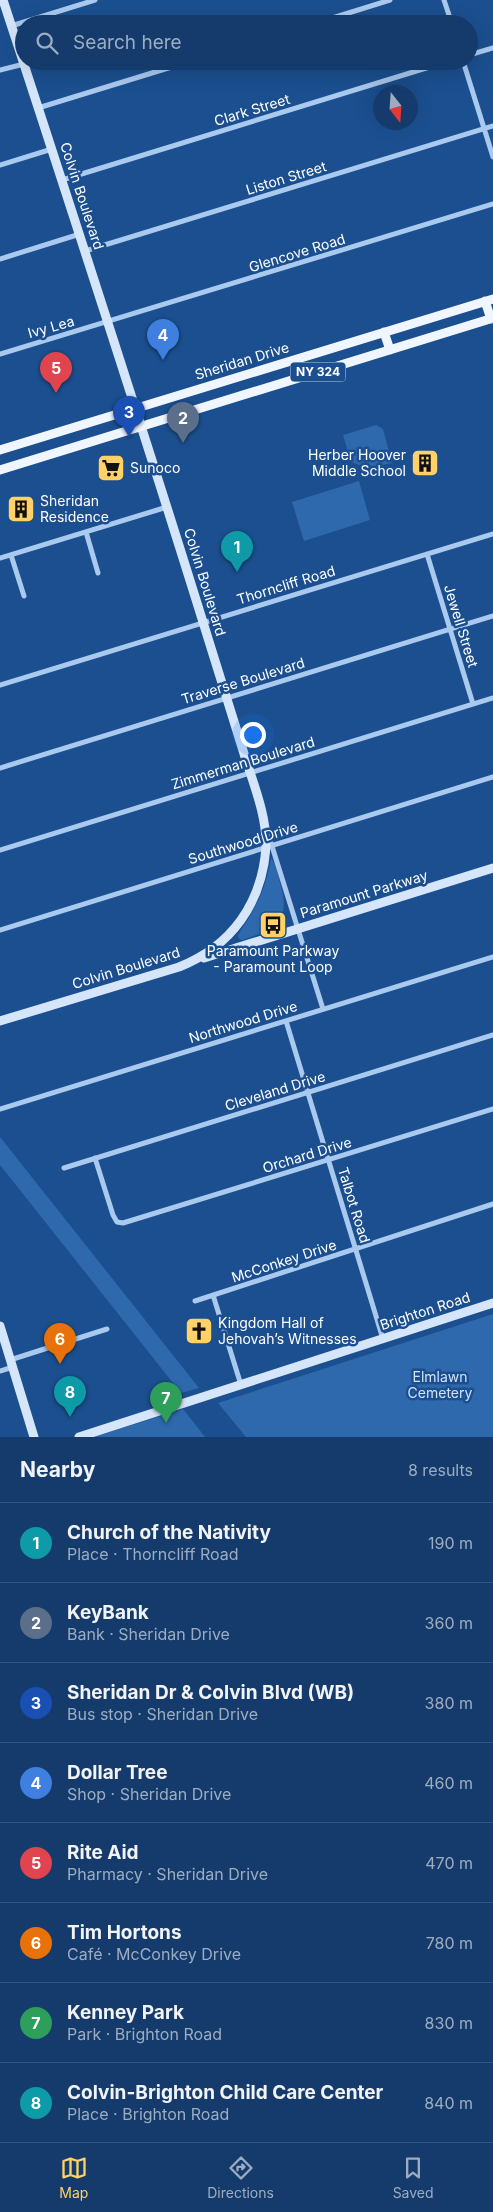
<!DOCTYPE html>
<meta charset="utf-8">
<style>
:root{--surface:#143b6b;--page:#214673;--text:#f1f3f6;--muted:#9dadc1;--line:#33557e;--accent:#ffd166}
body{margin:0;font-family:Inter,sans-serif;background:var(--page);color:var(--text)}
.compass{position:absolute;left:373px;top:85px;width:45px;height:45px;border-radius:50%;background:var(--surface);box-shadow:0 5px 20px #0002;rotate:163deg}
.you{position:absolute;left:252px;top:734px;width:18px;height:18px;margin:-12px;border:4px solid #fff;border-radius:50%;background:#1a73e8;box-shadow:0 0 0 8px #1a73e833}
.badge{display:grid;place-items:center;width:32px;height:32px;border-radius:50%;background:var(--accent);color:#fff;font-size:16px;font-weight:700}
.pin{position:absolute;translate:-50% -41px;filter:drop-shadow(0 1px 2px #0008)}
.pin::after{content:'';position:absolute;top:26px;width:18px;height:15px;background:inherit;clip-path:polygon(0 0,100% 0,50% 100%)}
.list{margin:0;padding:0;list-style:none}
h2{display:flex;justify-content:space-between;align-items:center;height:65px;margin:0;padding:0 20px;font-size:21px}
h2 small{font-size:16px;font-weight:400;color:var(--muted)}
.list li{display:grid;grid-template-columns:32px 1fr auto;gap:15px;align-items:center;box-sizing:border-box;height:80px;padding:0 20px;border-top:1px solid var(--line)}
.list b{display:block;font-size:19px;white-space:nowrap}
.list p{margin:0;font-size:16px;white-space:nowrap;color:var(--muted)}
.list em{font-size:16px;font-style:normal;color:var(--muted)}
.icon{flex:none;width:28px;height:28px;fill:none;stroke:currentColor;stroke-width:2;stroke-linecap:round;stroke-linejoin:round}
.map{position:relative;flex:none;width:493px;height:1437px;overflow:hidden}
.search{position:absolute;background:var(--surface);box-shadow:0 5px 20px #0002;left:15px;right:15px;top:15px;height:55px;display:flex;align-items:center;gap:12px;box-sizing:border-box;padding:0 18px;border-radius:28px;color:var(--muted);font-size:19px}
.sheet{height:705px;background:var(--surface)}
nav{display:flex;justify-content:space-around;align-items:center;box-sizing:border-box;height:70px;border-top:1px solid var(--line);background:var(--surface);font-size:14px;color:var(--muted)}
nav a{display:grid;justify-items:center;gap:2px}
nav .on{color:var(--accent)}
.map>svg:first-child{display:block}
</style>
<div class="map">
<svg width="493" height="1437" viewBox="0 0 493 1437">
<rect width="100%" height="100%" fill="#1b4f8f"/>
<!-- green -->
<path fill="#2e69ad" d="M376,425L383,429L392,463L368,468L351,462L343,435Z
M359,481L370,520L304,541L292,502Z
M271,858C276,863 278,875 280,883C292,921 275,930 242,940L239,939L238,935C256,907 265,892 271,858Z
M0,1137L199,1388L181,1393L0,1165Z
M493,1314V1437H246L218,1403Z
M183,1409L205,1437H94Z"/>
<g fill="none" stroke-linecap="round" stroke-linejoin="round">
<!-- street -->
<path stroke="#a9c9ee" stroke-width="5" d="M444,0L452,24
M313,24L390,0
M11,26L95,0
M469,55L493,48
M463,61L493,157
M0,70L24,64
M38,108L191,61
M0,165L52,149
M62,180L449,61
M85,251L493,126
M0,259L80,234
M0,354L493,204
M86,532L98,573
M427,554L473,704
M11,555L24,596
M0,558L167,507
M0,685L493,534
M0,768L493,616
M271,843L323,1009
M0,850L493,698
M0,930L493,777
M286,1021L383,1339
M0,1109L493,957
M95,1158L113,1215L117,1222L123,1223L493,1109
M64,1168L493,1035
M213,1295L241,1385
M195,1301L493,1204
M10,1360L107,1329
M0,1371L13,1367"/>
<!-- secondary -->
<path stroke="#d6e6fa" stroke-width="9" d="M204,958L493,868
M0,1021L179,967C232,946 262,903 266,847C267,818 255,788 246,760C233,718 220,677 207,635C141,422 72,211 3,0
M0,1326L34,1437
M79,1437L493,1303"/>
<!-- primary -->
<path stroke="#f0f6ff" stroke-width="9" d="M485,301L491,319
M384,332L390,350
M0,450L493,299
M0,470L493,318"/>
</g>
<!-- icons -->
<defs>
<g id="building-square" transform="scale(1.4375)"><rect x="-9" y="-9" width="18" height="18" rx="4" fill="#ffd166" stroke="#1b4f8f"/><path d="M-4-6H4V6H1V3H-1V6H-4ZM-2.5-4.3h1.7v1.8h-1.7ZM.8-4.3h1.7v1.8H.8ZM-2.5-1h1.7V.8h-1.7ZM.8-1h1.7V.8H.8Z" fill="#111"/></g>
<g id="supermarket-square" transform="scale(1.4375)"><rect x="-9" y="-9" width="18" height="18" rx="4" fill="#ffd166" stroke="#1b4f8f"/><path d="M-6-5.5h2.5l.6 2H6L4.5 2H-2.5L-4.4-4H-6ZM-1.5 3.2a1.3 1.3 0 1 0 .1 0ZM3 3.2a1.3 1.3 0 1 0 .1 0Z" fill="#111"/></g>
<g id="bus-square" transform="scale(1.4375)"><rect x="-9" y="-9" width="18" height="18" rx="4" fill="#ffd166" stroke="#1b4f8f"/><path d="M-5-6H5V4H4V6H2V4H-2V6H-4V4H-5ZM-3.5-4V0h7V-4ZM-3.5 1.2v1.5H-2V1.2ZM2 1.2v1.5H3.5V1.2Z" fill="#111"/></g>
<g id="church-square" transform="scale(1.4375)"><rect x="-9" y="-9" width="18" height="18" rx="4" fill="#ffd166" stroke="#1b4f8f"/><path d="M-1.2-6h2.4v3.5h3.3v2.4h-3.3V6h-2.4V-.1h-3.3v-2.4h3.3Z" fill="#111"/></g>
</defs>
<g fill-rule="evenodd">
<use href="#building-square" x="425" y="463"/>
<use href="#supermarket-square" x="111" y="468"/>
<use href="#building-square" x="21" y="509"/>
<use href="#bus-square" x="273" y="925"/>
<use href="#church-square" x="199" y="1331"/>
</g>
<g text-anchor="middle" stroke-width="5" stroke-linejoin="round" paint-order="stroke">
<!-- shield labels -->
<rect fill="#1b4f8f" stroke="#bbcadd" stroke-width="1" x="290.5" y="362.5" width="55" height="19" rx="4"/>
<g font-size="12" font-weight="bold" fill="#fff">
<text x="318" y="376">NY 324</text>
</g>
<!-- street labels -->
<g font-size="14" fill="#fff" stroke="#1b4f8f">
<text transform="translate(252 110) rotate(-17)" y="5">Clark Street</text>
<text transform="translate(286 178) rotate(-17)" y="5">Liston Street</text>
<text transform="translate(82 196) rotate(72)" y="5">Colvin Boulevard</text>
<text transform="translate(297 253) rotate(-17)" y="5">Glencove Road</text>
<text transform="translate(51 327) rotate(-16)" y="5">Ivy Lea</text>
<text transform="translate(242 361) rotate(-17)" y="5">Sheridan Drive</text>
<text transform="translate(205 582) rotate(73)" y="5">Colvin Boulevard</text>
<text transform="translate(286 585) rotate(-17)" y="5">Thorncliff Road</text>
<text transform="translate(461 626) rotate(73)" y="5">Jewell Street</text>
<text transform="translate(243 681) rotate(-17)" y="5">Traverse Boulevard</text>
<text transform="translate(243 763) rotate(-17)" y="5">Zimmerman Boulevard</text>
<text transform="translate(243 843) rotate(-17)" y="5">Southwood Drive</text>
<text transform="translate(364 894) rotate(-17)" y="5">Paramount Parkway</text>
<text transform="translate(126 968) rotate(-17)" y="5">Colvin Boulevard</text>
<text transform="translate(243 1022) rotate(-17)" y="5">Northwood Drive</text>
<text transform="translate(275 1091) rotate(-17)" y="5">Cleveland Drive</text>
<text transform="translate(307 1155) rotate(-17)" y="5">Orchard Drive</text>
<text transform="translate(354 1205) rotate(73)" y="5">Talbot Road</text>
<text transform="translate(284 1261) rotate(-18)" y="5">McConkey Drive</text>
<text transform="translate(425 1311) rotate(-18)" y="5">Brighton Road</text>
</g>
<!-- poi labels -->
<g font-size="14" fill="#fff" stroke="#1b4f8f" text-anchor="start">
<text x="406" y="460" text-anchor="end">Herber Hoover<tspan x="406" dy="16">Middle School</tspan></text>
<text x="130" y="473">Sunoco</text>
<text x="40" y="506">Sheridan<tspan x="40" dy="16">Residence</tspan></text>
<text x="273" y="956" text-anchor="middle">Paramount Parkway<tspan x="273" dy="16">- Paramount Loop</tspan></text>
<text x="218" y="1328">Kingdom Hall of<tspan x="218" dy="16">Jehovah’s Witnesses</tspan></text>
</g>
<!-- park labels -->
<g font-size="14" fill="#cfe3fa" stroke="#1b4f8f">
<text x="440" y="1382">Elmlawn<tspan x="440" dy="16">Cemetery</tspan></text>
</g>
</g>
</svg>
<svg class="compass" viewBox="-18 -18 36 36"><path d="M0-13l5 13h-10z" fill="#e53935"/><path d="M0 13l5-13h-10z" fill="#9dadc1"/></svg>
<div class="you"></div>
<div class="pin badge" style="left:237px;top:572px;background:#0f9aa8">1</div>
<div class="pin badge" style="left:183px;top:443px;background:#5c6f8a">2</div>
<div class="pin badge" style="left:129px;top:437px;background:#1a4fb4">3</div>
<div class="pin badge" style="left:163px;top:360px;background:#3f7fe0">4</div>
<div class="pin badge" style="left:56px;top:393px;background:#e0444e">5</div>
<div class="pin badge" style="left:60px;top:1364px;background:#e8710a">6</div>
<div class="pin badge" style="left:166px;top:1423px;background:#2e9e5b">7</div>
<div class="pin badge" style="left:70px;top:1417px;background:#0f9aa8">8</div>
<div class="search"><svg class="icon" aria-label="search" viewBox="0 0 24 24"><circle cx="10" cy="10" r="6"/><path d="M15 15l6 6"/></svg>Search here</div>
</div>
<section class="sheet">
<h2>Nearby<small>8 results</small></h2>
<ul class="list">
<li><span class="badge" style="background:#0f9aa8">1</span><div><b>Church of the Nativity</b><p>Place · Thorncliff Road</p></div><em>190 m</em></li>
<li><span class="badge" style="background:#5c6f8a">2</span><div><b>KeyBank</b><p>Bank · Sheridan Drive</p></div><em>360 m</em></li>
<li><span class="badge" style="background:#1a4fb4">3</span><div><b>Sheridan Dr &amp; Colvin Blvd (WB)</b><p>Bus stop · Sheridan Drive</p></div><em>380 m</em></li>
<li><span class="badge" style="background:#3f7fe0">4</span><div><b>Dollar Tree</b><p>Shop · Sheridan Drive</p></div><em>460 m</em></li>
<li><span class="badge" style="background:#e0444e">5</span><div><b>Rite Aid</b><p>Pharmacy · Sheridan Drive</p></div><em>470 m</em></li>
<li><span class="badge" style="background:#e8710a">6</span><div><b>Tim Hortons</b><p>Café · McConkey Drive</p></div><em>780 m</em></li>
<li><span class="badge" style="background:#2e9e5b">7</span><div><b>Kenney Park</b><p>Park · Brighton Road</p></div><em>830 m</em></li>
<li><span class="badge" style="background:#0f9aa8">8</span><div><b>Colvin-Brighton Child Care Center</b><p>Place · Brighton Road</p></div><em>840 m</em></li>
</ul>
</section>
<nav>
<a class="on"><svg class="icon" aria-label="map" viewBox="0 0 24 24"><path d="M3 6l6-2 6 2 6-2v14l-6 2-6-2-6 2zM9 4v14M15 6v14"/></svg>Map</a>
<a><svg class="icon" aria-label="directions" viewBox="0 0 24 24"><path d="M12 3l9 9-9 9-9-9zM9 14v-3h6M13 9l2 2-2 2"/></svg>Directions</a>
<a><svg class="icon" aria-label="saved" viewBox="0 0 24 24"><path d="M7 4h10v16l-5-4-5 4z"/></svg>Saved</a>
</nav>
